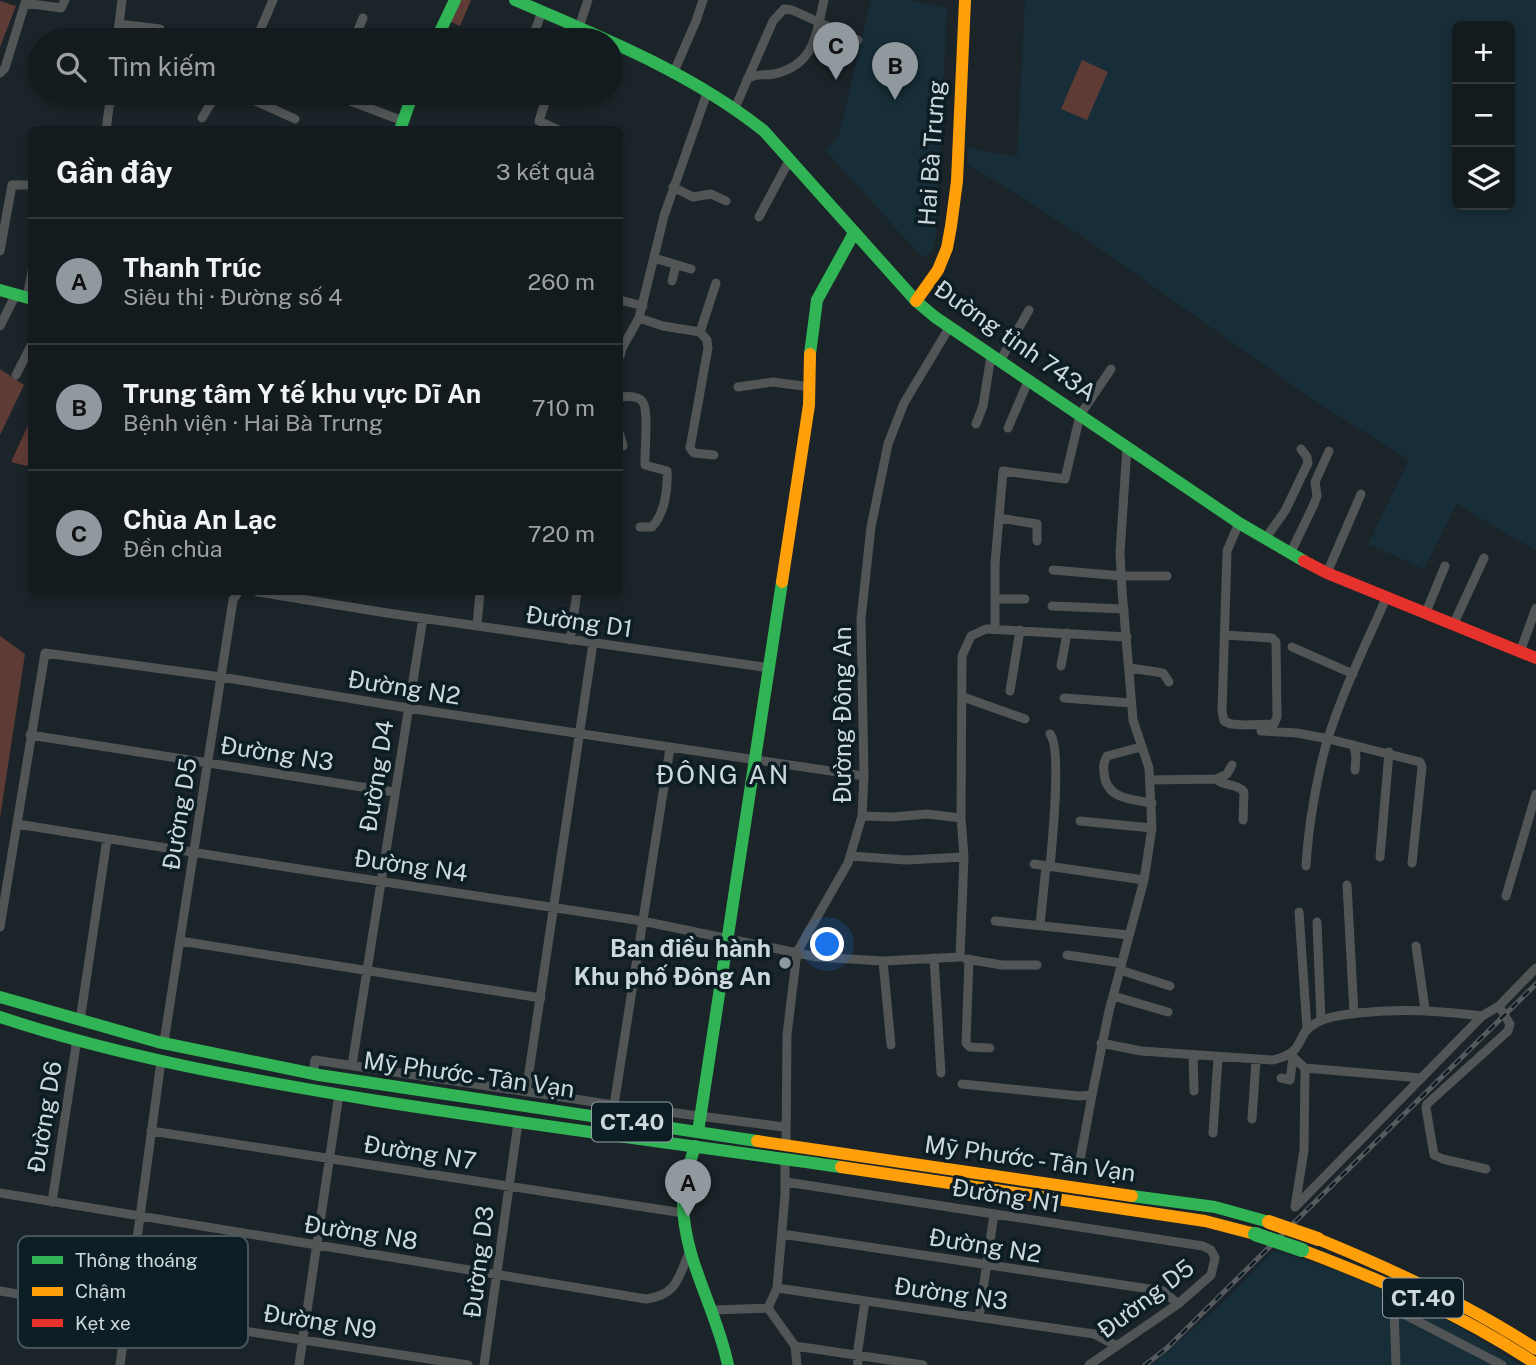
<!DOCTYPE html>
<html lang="vi">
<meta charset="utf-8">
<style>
:root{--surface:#141b1e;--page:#21282b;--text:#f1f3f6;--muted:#9da1a4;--line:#33393c;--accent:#8f999e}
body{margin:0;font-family:"Public Sans",sans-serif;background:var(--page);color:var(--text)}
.controls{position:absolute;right:21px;top:21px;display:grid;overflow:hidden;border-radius:10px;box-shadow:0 4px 10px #0003}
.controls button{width:63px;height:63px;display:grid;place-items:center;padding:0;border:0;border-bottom:2px solid var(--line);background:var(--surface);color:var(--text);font:35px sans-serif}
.you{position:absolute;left:828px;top:945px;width:24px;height:24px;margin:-18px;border:5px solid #fff;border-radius:50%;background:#1a73e8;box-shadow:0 0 0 10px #1a73e833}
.badge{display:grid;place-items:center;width:46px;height:46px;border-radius:50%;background:var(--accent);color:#111;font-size:23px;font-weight:700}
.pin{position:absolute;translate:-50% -58px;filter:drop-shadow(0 2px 4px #0008)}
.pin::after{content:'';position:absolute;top:37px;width:24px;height:21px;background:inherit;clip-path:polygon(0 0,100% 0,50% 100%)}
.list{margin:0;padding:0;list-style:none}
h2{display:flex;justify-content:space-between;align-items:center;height:91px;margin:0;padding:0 28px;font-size:30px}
h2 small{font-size:23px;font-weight:400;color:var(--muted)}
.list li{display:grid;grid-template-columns:46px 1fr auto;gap:21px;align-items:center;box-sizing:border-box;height:126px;padding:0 28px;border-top:2px solid var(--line)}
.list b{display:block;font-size:26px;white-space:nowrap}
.list p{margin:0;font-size:23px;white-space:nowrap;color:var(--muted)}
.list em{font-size:23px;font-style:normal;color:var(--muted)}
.icon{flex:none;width:38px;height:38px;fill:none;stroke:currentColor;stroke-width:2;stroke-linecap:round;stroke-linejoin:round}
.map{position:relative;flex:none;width:1536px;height:1365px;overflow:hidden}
.search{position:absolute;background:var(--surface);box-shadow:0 4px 10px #0003;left:28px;top:28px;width:595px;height:77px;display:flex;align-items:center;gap:18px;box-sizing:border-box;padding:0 24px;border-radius:38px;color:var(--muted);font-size:26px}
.panel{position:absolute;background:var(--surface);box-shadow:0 4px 10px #0003;left:28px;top:126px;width:595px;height:469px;border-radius:10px}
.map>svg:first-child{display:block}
</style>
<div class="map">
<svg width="1536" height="1365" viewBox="0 0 1536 1365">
<rect width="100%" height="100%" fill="#1b2428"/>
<!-- built -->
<path fill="#172e38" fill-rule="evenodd" d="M871,0H909L947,8L936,232L934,246L929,255L921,256L826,151L839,134Z
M1025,0H1536V550L1491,525L1457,503L1424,569L1368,544L1409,460L1315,401L1092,243L1020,196L968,165V148L1017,157ZM1457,26H1510V205H1457Z
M1274,1250L1338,1271L1400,1297L1457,1326L1521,1365H1151L1218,1307Z"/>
<!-- green -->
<path fill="#5e3b35" d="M459,0H471L460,26L449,21Z
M0,1L16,6L0,47Z
M1082,60L1108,72L1087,120L1061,109Z
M0,369L24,385L0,435Z
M31,419L32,467H31L11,462Z
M0,636L25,654L0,818Z"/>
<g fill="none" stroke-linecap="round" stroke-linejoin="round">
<!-- street -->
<path stroke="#525556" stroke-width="9" d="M119,24L160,29
M579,27L588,0
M117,40L122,0
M256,40L273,0
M354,40L363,18
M532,40L542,11
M0,73L5,68L25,3L61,8L65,0
M673,74L696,21L703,0
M747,79C756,73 764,76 774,74C815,65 816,34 824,0
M117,93L137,97
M238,93L295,119
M329,93L403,121
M548,93L539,121L559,130
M707,93L664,216L639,318L663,326L700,332L707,340L708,348L690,448L694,453L714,455
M579,99L581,93
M735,108L773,21L784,9L792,10L858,40
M202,118L217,93
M106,130L111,93
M673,187L693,197L711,194L726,201
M759,217L790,159
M0,251L12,185H32
M654,258L691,269
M672,281L676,265
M27,298L32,271
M620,300L643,306
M0,326L16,294
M700,332L716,283
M620,356L622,348L639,318
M1000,361L1029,310
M16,375L32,344
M738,387L773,382L810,387
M620,397C626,396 636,396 641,400C650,406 644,452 645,465L667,471C668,489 665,513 652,527H640
M976,424L983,406L991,356
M1008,428L1029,379
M620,435L623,446
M999,518L1037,524V541
M1265,539L1285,511L1308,463L1307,457L1301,449
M1227,551L1239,523
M1290,554L1314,504L1317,496L1315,482L1329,451
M1053,570L1122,576H1167
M1327,573L1361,494
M258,592L387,613L770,668
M995,599H1025
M1052,606L1124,609
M1426,612L1445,566
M1454,623L1484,558
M477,626L480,592
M995,629V564L1003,471L1065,479L1080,415L1111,369
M1224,635L1272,638L1276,642L1277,717L1274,724L1245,725L1231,724L1224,721L1222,711L1227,554
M570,640L577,592
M1292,647L1353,674
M1520,652L1536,608
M1061,666L1067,633
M1130,668L1163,673L1169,682
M1010,691L1020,630
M963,697L1025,719
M1064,698L1131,703
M1261,731L1297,733L1329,739L1420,762L1422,767L1412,863
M1050,734C1062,748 1052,843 1050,867
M30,735L394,792
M1354,745L1356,757L1355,770
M1141,747L1107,756C1104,762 1103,765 1104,772C1105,799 1132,800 1152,803
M1216,779C1224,787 1237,783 1244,792L1243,820
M1151,780L1216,779L1227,774L1232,765
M862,816L893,817L927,814L961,818
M1080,821L1152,828
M17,824L286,867L642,921L817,957L883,961L960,957L964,857L961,818L962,656L971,636L986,629L1127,637
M850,856L906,860L964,857
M1380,857L1389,752
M1034,864L1144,880
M1306,866C1308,830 1314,795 1322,760C1335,706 1365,647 1387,596
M1347,885L1354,1014
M1506,896L1536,794
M1299,912L1307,1029
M995,921L1129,935
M1317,922L1321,1021
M1040,925L1046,866
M0,927L45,653L221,677L408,708L864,776
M180,941L541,998
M1416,946L1425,1009
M1067,955L1121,963
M934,958L941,1073
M966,959L1002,965H1037
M969,959L966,1043L970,1047L990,1048
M883,961L891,1045
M1120,970L1170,986
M1113,996L1168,1012
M1482,1016L1499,1006L1536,968
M80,1021L107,839
M164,1042L233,600L238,592
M1101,1043L1141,1051L1273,1060C1309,1051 1293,1035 1316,1023C1329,1016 1343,1015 1358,1013C1400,1008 1440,1011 1482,1016L1295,1207
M1193,1055L1194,1091
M1291,1055L1305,1068L1421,1078
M352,1065L423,618
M313,1074L315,1060L614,1105L784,1127
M1281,1078L1290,1080L1293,1057
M962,1084L1079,1096L1092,1095L1109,1011L1144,880L1152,828L1149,768L1133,720L1122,590L1120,553L1127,447
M526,1092L593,643
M614,1105L670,748
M1252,1119L1256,1060
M151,1131L683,1213
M1213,1133L1218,1057
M786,1147L787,1035L797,952L848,863L862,816L864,776L861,619L871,527L888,444L904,403L949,328
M1080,1160L1092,1095
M1486,1169L1443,1159L1434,1155L1426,1108L1427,1104L1508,1031L1510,1024L1499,1006
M786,1182L1203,1246L1211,1250L1215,1258L1211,1275L1178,1304L1089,1365
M0,1193L646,1299C678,1295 678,1277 690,1251
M52,1202L77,1039
M1295,1207L1304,1150L1305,1068
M782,1234L1163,1291L1178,1304
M777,1288L1094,1334L1117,1346
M0,1291L126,1313L468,1365
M768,1308L795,1346L797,1365
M713,1310L768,1308L777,1288L785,1195V1160
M979,1317L994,1214
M795,1346L923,1365
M120,1365L161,1061
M299,1365L339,1094
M484,1365L518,1123
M858,1365L857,1356L865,1301
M1396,1365L1394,1309L1502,1365"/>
<!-- fast -->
<path stroke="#30b455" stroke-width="12" d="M515,0C601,37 690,72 764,131L916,301L935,317L1239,523L1304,561
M436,40L455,0
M400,130L413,93
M0,290L32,299
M810,354L817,300L854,233
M0,997L158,1042L319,1075L757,1141
M0,1017C123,1058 251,1080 378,1101C532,1125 687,1145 841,1167
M698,1132L782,582
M695,1146C689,1165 683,1184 683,1204C684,1261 717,1310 728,1365
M1132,1196L1215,1207L1269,1222"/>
<!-- slow -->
<path stroke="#ff9f0a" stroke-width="12" d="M916,301L938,270L947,248L951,226L957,181L965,0
M782,582L809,405L810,354
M757,1141L1132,1196
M841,1167L1205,1221L1255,1234
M1318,1239C1394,1270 1467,1304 1536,1349
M1302,1250C1384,1281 1463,1315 1536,1364"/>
<!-- jam -->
<path stroke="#e5322d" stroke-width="12" d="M1304,561L1327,573L1536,658"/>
<!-- rail casing -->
<g stroke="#575b5e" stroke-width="5">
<path id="rail" d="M1145,1365L1167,1348L1536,984"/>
</g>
<!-- rail -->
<use href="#rail" stroke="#0c1d24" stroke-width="2.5" stroke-dasharray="8" stroke-linecap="butt"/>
<!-- fast-bridge -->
<path stroke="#30b455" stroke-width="14" d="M1255,1234L1302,1250"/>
<!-- slow-bridge -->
<path stroke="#ff9f0a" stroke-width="14" d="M1269,1222L1318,1239"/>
</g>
<!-- markers -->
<circle fill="#8f999e" stroke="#0c1d24" stroke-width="2.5" cx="785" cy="963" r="7"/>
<g text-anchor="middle" stroke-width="7" stroke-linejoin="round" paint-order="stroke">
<!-- shield labels -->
<g fill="#0c1d24" stroke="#93a0a6" stroke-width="2">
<rect x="592" y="1102.5" width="80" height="39" rx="5"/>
<rect x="1383" y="1278.5" width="80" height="39" rx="5"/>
</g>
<g font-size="23" font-weight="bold" fill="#cdd8dd">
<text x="632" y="1130">CT.40</text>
<text x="1423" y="1306">CT.40</text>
</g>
<!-- street labels -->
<g font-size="24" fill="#cdd8dd" stroke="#0c1d24">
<text transform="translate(932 153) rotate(-86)" y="8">Hai Bà Trưng</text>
<text transform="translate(1015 341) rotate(35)" y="8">Đường tỉnh 743A</text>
<text transform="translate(579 622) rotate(8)" y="8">Đường D1</text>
<text transform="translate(404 688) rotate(9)" y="8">Đường N2</text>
<text transform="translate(843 715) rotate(-90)" y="8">Đường Đông An</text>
<text transform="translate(277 754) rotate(9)" y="8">Đường N3</text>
<text transform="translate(377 776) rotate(-81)" y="8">Đường D4</text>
<text transform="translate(180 814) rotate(-81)" y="8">Đường D5</text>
<text transform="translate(411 866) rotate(8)" y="8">Đường N4</text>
<text transform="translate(469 1075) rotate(8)" y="8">Mỹ Phước - Tân Vạn</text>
<text transform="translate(45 1117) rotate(-81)" y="8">Đường D6</text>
<text transform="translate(420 1153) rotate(9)" y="8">Đường N7</text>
<text transform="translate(1030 1159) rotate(8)" y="8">Mỹ Phước - Tân Vạn</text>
<text transform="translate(1006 1196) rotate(9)" y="8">Đường N1</text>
<text transform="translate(361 1233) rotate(9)" y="8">Đường N8</text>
<text transform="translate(985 1246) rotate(9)" y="8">Đường N2</text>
<text transform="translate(479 1262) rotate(-83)" y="8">Đường D3</text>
<text transform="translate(951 1294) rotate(8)" y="8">Đường N3</text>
<text transform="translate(1146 1299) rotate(-37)" y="8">Đường D5</text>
<text transform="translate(320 1322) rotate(9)" y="8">Đường N9</text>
</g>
<!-- poi labels -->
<g font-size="24" font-weight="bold" fill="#cdd8dd" stroke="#0c1d24" text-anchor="end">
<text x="771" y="957">Ban điều hành<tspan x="771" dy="28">Khu phố Đông An</tspan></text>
</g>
<!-- neighbourhood labels -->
<g font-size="26" letter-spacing="2" fill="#cdd8dd" stroke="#0c1d24">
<text x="723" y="784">ĐÔNG AN</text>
</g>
</g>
<!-- legend -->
<rect x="18" y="1236" width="230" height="112" rx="10" fill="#0c1d24" stroke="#46555c" stroke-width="2"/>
<rect x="32" y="1256" width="31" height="8" fill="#30b455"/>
<rect x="32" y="1287" width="31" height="9" fill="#ff9f0a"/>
<rect x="32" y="1319" width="31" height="8" fill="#e5322d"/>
<g font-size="19" fill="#cdd8dd">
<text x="75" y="1267">Thông thoáng</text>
<text x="75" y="1298">Chậm</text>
<text x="75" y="1330">Kẹt xe</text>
</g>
</svg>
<div class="controls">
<button>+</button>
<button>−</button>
<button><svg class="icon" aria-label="layers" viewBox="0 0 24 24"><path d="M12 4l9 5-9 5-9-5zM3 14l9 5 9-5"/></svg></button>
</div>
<div class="you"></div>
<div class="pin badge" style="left:688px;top:1217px">A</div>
<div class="pin badge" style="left:895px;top:100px">B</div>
<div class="pin badge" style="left:836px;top:80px">C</div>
<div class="search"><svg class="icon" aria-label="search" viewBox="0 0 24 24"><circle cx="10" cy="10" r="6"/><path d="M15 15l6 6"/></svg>Tìm kiếm</div>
<section class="panel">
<h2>Gần đây<small>3 kết quả</small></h2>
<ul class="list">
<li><span class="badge">A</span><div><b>Thanh Trúc</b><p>Siêu thị · Đường số 4</p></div><em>260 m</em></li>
<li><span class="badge">B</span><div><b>Trung tâm Y tế khu vực Dĩ An</b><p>Bệnh viện · Hai Bà Trưng</p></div><em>710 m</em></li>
<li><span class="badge">C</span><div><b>Chùa An Lạc</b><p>Đền chùa</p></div><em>720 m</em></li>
</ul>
</section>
</div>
